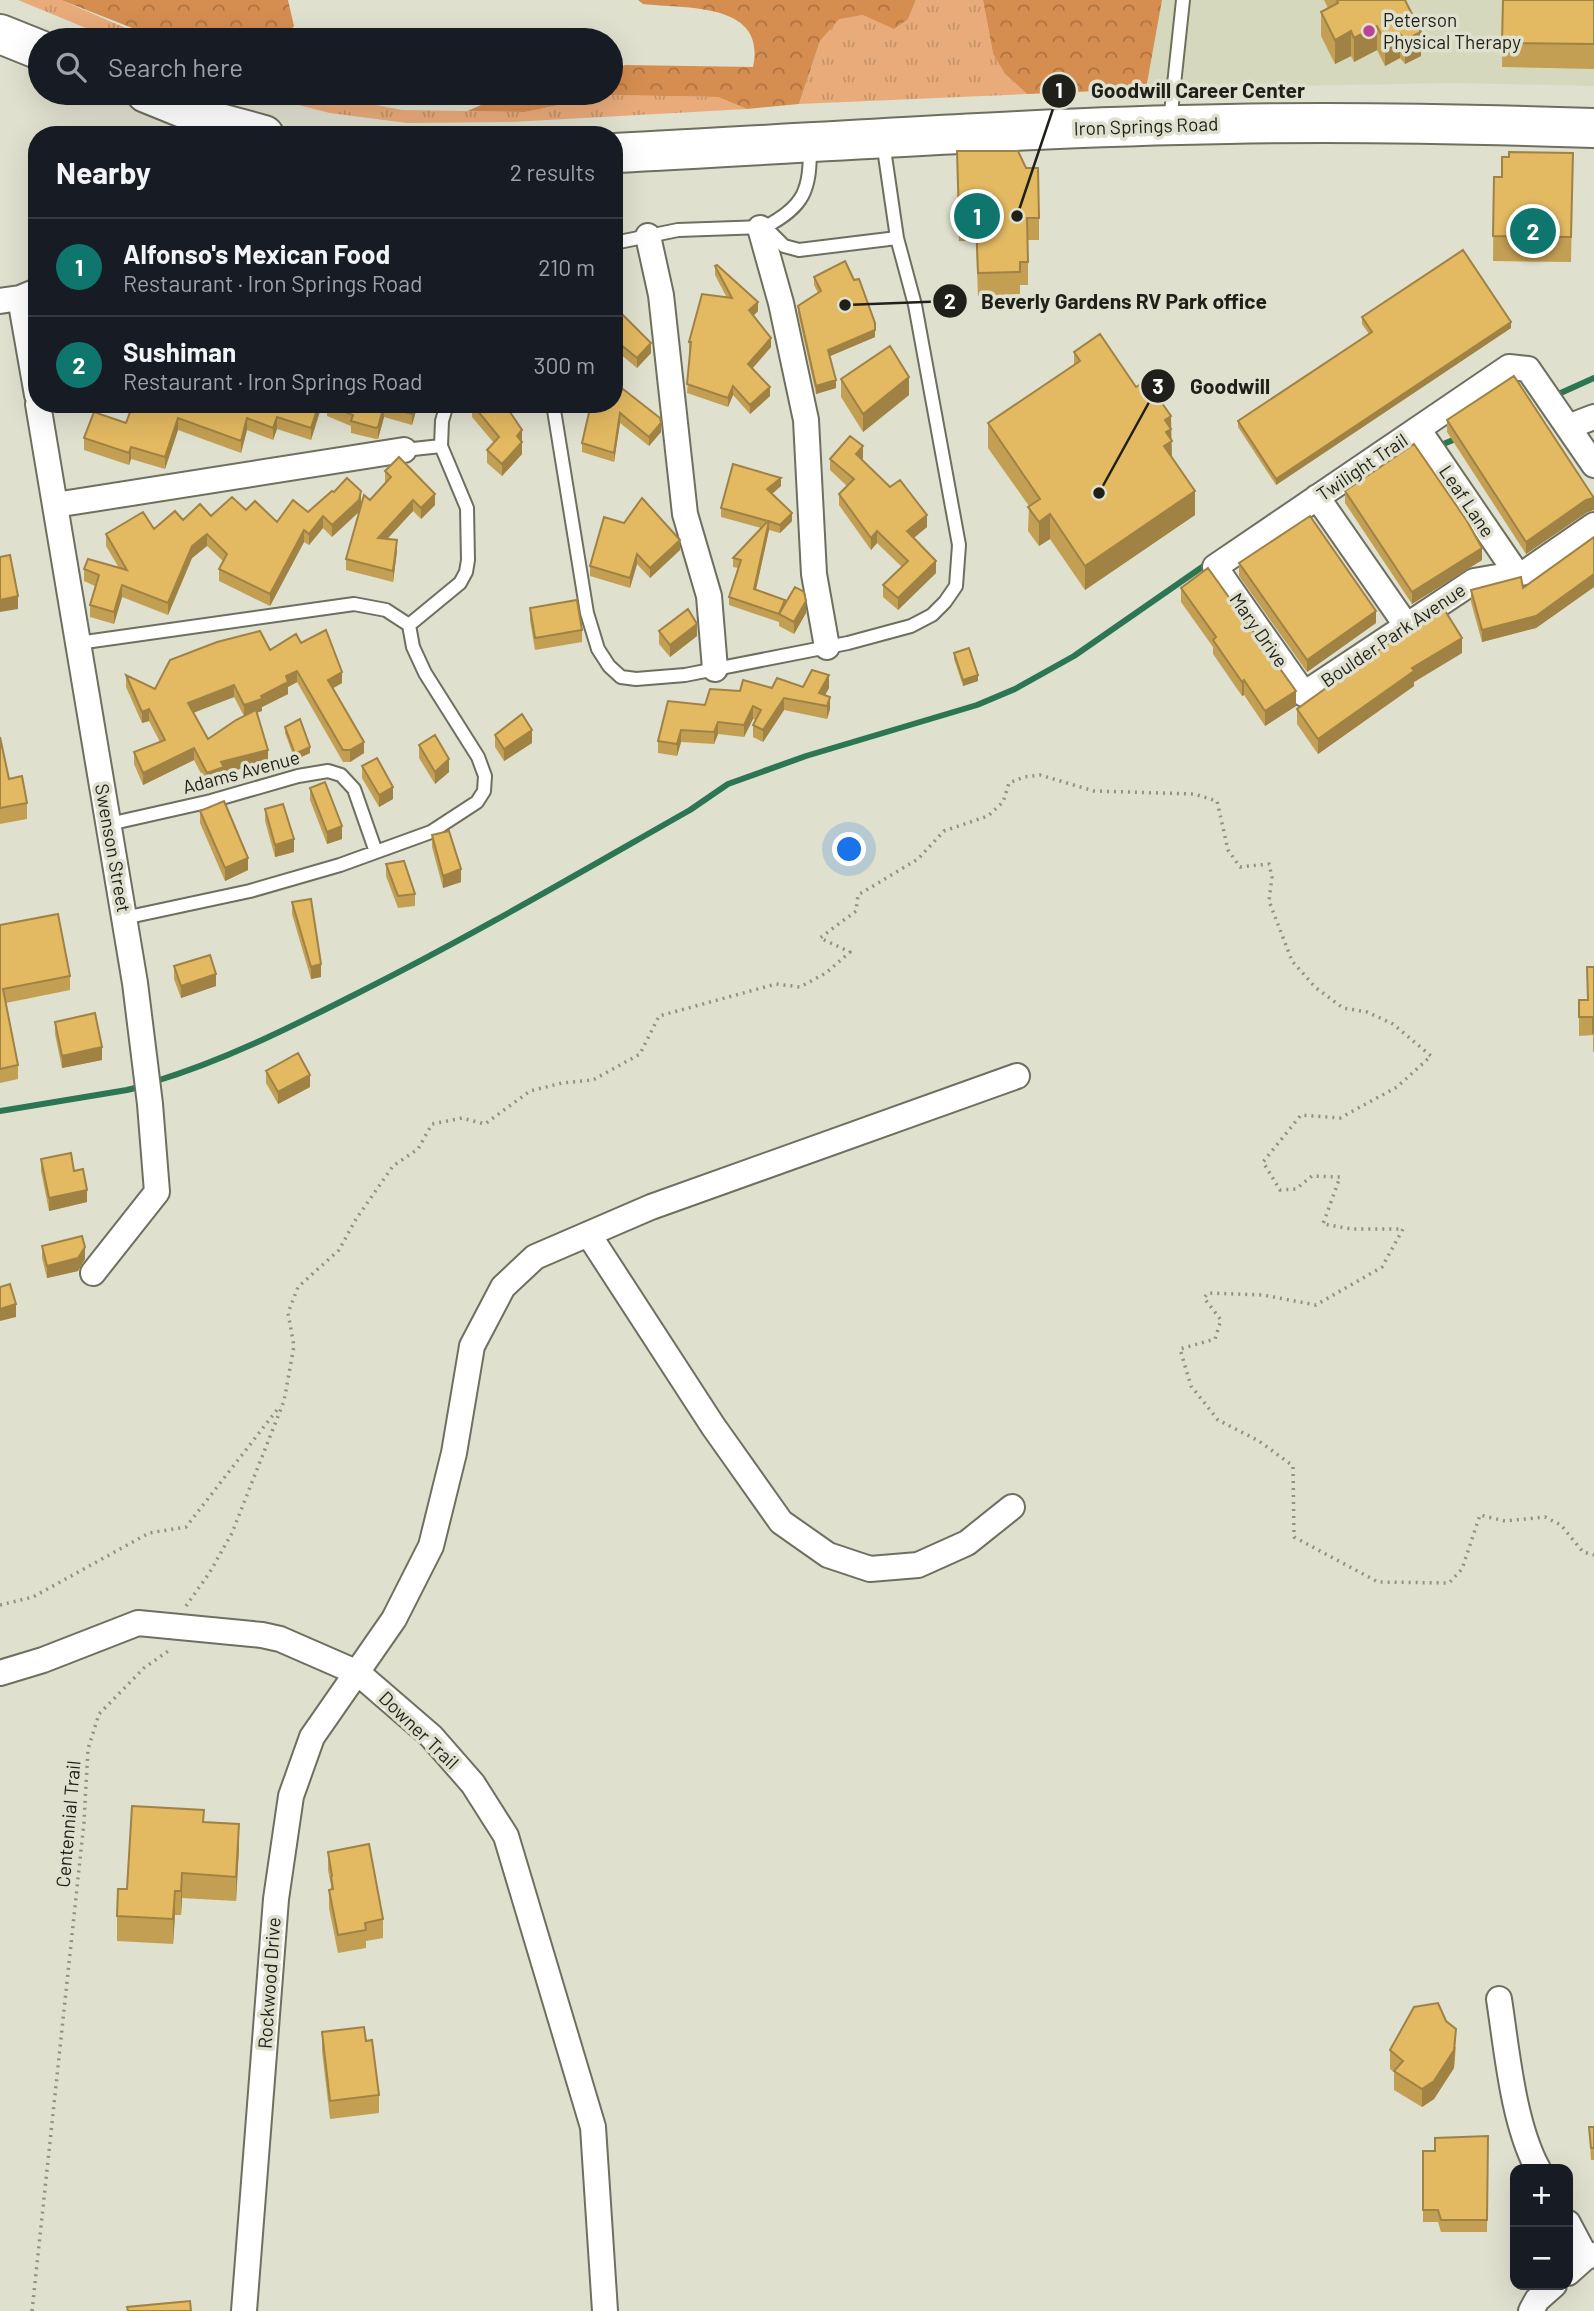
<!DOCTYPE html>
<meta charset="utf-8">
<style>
:root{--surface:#171b24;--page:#242831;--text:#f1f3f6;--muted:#9ea1a6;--line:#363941;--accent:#0f766e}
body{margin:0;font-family:Barlow,sans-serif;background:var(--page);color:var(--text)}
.controls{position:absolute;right:21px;bottom:21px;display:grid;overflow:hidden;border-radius:14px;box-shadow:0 7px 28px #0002}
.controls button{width:63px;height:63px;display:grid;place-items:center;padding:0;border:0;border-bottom:2px solid var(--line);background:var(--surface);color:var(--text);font:35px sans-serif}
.you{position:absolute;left:850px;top:850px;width:24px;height:24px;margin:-18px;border:5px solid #fff;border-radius:50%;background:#1a73e8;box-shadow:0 0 0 10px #1a73e833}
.badge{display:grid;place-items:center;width:46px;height:46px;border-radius:50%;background:var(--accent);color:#fff;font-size:23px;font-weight:700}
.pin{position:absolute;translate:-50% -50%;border:4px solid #fff;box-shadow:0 2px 7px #0006}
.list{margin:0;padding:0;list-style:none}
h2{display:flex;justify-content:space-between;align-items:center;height:91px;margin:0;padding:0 28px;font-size:30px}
h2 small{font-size:23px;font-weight:400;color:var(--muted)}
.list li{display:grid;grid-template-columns:46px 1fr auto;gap:21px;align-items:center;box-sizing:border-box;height:98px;padding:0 28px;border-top:2px solid var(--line)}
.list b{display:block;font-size:26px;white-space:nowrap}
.list p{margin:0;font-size:23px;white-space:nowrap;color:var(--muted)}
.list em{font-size:23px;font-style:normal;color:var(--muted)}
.icon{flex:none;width:38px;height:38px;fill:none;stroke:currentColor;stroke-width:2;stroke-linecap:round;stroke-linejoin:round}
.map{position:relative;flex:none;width:1594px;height:2311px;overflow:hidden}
.search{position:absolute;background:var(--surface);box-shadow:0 7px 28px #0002;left:28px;top:28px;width:595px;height:77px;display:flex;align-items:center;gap:18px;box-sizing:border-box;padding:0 24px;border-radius:38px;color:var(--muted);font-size:26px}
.panel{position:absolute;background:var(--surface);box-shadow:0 7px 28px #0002;left:28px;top:126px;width:595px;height:287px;border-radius:28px}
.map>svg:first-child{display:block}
</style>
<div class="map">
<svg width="1594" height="2311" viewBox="0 0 1594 2311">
<defs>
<pattern id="grass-tufts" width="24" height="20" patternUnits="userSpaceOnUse" patternTransform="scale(1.75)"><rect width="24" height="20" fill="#e9ab7a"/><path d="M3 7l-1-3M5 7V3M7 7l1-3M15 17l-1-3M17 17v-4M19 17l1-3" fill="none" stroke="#c79369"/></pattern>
<pattern id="forest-crowns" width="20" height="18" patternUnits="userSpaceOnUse" patternTransform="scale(1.75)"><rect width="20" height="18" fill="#d68d50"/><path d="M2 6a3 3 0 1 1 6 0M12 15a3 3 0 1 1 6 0" fill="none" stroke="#ad7342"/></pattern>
</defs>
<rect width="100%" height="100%" fill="#dfe0ce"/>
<!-- built -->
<path fill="#d6d8be" d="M1162,0H1594V86L1451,83L1146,89Z"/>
<!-- grass -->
<path fill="url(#grass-tufts)" d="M18,0H61L153,40H115Z
M916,0H983L993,54L1005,74L1027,94L799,104L820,41L839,18L863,15L908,19Z
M251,93H314L402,110L525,112L608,95L718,97L747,109L511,122L407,123L330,113Z"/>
<!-- forest -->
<path fill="url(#forest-crowns)" d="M61,0H288L294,26L283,40H163Z
M638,0H916L908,19L894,29L863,15L839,19L820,41L799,104L747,109L718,97L608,95L525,112L467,111L510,93H611V73L625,65L753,67C767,2 687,9 643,4Z
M983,0H1162L1146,89L1027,94L1005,74L993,54Z"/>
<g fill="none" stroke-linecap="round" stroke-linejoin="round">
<!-- stream -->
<path stroke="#2c7654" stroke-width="6" d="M1554,396L1594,378
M1436,447L1458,438
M153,1082C223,1061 289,1028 354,995C468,938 579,873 690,810L728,784L806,756L977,705L1015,689L1074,656L1208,563
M0,1111L127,1090L143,1086"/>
<!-- lane casing -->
<g stroke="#6e6f5f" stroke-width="16">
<path id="lane" d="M1170,122L1183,0
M765,227C805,206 810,190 810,146
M614,243L678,230L765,227L784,246L799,250L897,238
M553,404L587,613L598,649L609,666L621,677L636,679L685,675L848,643L911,626L932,615L945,602L956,586L959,545L915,305L897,238L883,142
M441,446L442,421L447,404
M78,643L354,604L386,610L409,625
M109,824L211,801L298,776L328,771L341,775L354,789L376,852
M124,918L250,891L340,865L431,832L477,802L484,791L485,776L478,757L425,673L413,647L409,625L460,583L466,572L468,560L467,508L441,446L404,450"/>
</g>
<!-- street casing -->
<g stroke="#6e6f5f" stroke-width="28">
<path id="street" d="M760,228L781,303L806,420L814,574L827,647
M648,236L661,295L685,514L709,596L715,669
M20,298L37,395
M0,301L20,298L37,291
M38,404L135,983L150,1104L157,1192L93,1273
M1568,427L1594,417
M1418,429L1517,574
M1594,465L1528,369L1509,367L1215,567L1304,694L1474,581L1526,572L1594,525
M1317,497L1406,625
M55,505L404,450
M589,1235L713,1426L781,1522L828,1555L870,1569L918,1565L967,1543L1012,1507
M0,1673L43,1660L138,1623L262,1635L280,1639L358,1673L431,1736L473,1784L506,1836L593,2127L605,2311
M1499,1999C1507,2051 1513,2123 1538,2169
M1568,2223L1586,2257
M1568,2273L1586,2257L1594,2255
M244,2311L276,1899L291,1796L312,1737L394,1619L431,1546L454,1453L472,1346L503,1287L535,1257L651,1207L1017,1076
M1531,2311L1537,2300L1554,2285"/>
</g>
<!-- primary casing -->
<g stroke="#6e6f5f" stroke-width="42">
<path id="primary" d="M0,34L40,50
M146,93L220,123L264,135
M614,153C819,143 1023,127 1228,124C1350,121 1472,124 1594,128"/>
</g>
<!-- path -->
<path stroke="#919284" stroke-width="3.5" stroke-dasharray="2 5" stroke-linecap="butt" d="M0,1605L33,1597L149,1533L186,1527L280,1406
M186,1606L210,1572L232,1533L284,1401L294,1346L288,1313L298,1287L339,1250L356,1219L393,1166L418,1149L432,1124L462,1118L485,1124L530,1091L562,1083L593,1080L640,1054L659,1016L776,984L800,987L826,973L850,952L820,938L856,911L858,895L918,859L944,831L988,816L1003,802L1009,783L1024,777L1040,775L1094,791L1194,794L1217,801L1228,850L1240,867L1269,864L1272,877L1269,901L1292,961L1315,987L1343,1008L1367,1012L1393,1024L1431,1056L1397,1087L1340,1118L1301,1115L1263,1162L1280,1190L1296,1189L1312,1176L1340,1177L1323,1224L1352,1229H1403L1382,1267L1316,1305L1263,1295L1208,1293L1204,1298L1221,1320L1215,1339L1180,1349L1191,1386L1218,1420L1259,1441L1293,1466L1294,1537L1378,1582L1449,1583L1462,1569L1480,1515L1505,1521L1545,1517L1561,1525L1583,1552L1594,1555
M32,2311L84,1822L88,1749L99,1714L144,1668L171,1649"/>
<!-- lane -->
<use href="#lane" stroke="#fff" stroke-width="12"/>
<!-- street -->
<use href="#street" stroke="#fff" stroke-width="24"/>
<!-- primary -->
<use href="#primary" stroke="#fff" stroke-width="38"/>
</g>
<!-- wall -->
<path fill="#c39f53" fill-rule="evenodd" d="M1324,0H1405L1421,56L1405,64L1400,58L1385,66L1377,50L1354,62L1351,56L1335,64L1321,36V12L1328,8Z
M1503,0H1594V69L1502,67Z
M957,151L1039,218V240H1028V285H1020V294L978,296L976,241H959Z
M1573,153L1571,262L1493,261L1494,177H1502L1509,157Z
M715,266L758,311L753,316L771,347L753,368L770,396L750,414L733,395L728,407L687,393L690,351H689V342L727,298L715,275Z
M814,277L875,337L830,356L836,388L816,394L798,313V306L818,293L814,285Z
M614,313L651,353L637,368L614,349Z
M1362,317L1511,328L1276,485L1238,427V421L1369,334L1362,324Z
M1074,352L1171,439L1172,457L1195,515L1085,590L1050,539L1039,546L1028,531L1029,506L988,448V423L1074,365Z
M841,379L909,395L863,432L841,397Z
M321,404V408L311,440L277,429L273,440L247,430L241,453L178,430L165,469L131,459L129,465L84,450V438L126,423L196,408L235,409Z
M327,404H418L412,425L384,417L378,439H376L351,433V426L327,416Z
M472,404H522L511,413L522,430V454L502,476L487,463V450L494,443L472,417Z
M579,404H614L661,432L649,446L620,423L614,462L582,452V443L589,412L579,409Z
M1447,420L1586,513L1526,554L1447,432Z
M863,458L861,460L927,527L914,538L936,573L898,610L883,597V585L902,567L877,543L871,550L839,505V494L847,486L830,470V459Z
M385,471L435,505L421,519L413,511L387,539L397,551L393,582L346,570V559L370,500L386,483L385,482Z
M781,486L772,494L792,521L780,533L769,530L756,590L806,613L794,634L779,626V622L729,605V597L738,568L733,567V558L761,528L721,517V508Z
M1345,491L1482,560L1412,604L1345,503Z
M334,492L332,537L323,528L309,545L304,542L270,606L219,581V569L223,561L207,546L192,558L168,615L122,597L114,624L90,617V605L95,586L84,581V569L119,568L106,546V534L154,529L183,520L246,510L277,522L308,512Z
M604,517L680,550L650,578L637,564L630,588L590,576V566Z
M1594,537V587L1536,628L1482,642L1471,602V590L1523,588Z
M1239,563L1376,623L1307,672L1239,576Z
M1181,588L1296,706L1265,726L1244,695L1242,696L1213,654V647L1181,602Z
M530,608L582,630V642L535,650L530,620Z
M659,631L697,636L670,657L659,644Z
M301,643L342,683L333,688L364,753L350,762H343L297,682L288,687V694L262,707V711L257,712L268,762L224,773V779L207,785L194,760L143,785L134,764V752L160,742L149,721L142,723L126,687V675L155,689L270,650ZM234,697L244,716L208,739L193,712Z
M954,653L978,681L963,686L954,659Z
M1462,653L1414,682V686L1318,754L1297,724V709Z
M803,687L829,688L825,695L830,709L827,719L784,710L763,742L753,737V725L756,720L753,719L744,737L718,734L714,744L681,742L677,756L658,753V741L705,705L740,691L772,688Z
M285,727L310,753L295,760L285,733Z
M495,735L532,743L504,761L495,747Z
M0,737L9,779L27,803V819L0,824Z
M419,745L449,772L435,784L419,758Z
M362,766L393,799L379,807L362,778Z
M310,788L342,839L327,844L310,800Z
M265,809L294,852L275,857L265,821Z
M200,811L248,870L225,881L200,823Z
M432,835L461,882L443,888L432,847Z
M386,864L415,894V906L398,908L386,876Z
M292,902L321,977L311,979L292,914Z
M0,925L70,976V990L6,1003L18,1065V1079L0,1083Z
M174,966L216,986L181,998L174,979Z
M1594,967V1052H1593V1035L1579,1036V1000H1587Z
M55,1022L102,1060L62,1068L55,1034Z
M266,1071L310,1087L278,1104L266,1083Z
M41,1159L74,1171L87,1202L49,1211L41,1171Z
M42,1246L85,1259L78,1271L47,1278L42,1258Z
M204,1822L239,1848L236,1901L182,1898L181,1915H175L173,1944L117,1941V1916L127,1889Z
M328,1852L383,1919V1938L366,1941V1948L338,1953L329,1908V1890L331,1889V1885L328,1870Z
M322,2032L366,2041L379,2095V2113L330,2119L322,2051Z
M1456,2047L1454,2068L1434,2099L1422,2107L1394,2090V2072L1390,2069V2050Z
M1589,2127H1594V2160H1591Z
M1488,2136L1487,2232H1441L1438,2222H1423V2151H1435Z"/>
<!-- shaded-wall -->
<path fill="#9f8244" d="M1377,26V50L1354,62V38Z
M1351,31V56L1335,64V40Z
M1421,32V56L1405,64V40Z
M1400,34V58L1385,66V42Z
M758,302V311L749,320V310Z
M1511,322V328L1276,485V479Z
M875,330V337L828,357V350Z
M771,338V347L748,373V364Z
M651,343V353L637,368V358Z
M909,377V395L863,432V414Z
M836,380V388L816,394V386Z
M733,386V395L728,407V398Z
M770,387V396L750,414V405Z
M319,404H321V408L311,440V428Z
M415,404H418L412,425V414Z
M508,404H522L506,418V406Z
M384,406V417L378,439V427Z
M620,413V423L614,462V453Z
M1171,416L1172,465L1164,470L1165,420Z
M277,417V429L273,440V428Z
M178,418V430L165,469V457Z
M247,418V430L241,453V441Z
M661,423V432L649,446V437Z
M522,430V454L502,476V464L517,436Z
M863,446V458L856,466V454Z
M131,447V459L129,465V453Z
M781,478V486L767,498V489Z
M361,491V503L359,512L332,537V525Z
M1195,491V515L1085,590V566Z
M435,494V505L421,519V508Z
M1594,498V510L1586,513L1526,554V542L1586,500Z
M413,500V511L378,549V538Z
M792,513V521L780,533V525Z
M1050,514V539L1039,546V522Z
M927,515V527L907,543V531Z
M323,516V528L309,545V534Z
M769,521V530L754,598V589Z
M304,530V542L270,606V594Z
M877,531V543L871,550V538Z
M207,534V546L192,558L168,615V603L192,546Z
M397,540V551L393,582V571Z
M680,540V550L650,578V568Z
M1482,548V560L1412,604V592Z
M637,554V564L630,588V578Z
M936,561V573L898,610V598Z
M1594,574V587L1536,628L1482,642V630Z
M122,585V597L114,624V612Z
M18,596V609L0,612V600Z
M806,601V613L794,634V622Z
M1376,611V623L1307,672V660Z
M697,624V636L670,657V645Z
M1462,638V653L1414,682V686L1318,754V739L1412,668Z
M297,671V682L288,687V694L262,707V711L244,717V705L261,696L286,676Z
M342,672V683L328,691V680Z
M829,675V688L819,705V693Z
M978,675V681L963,686V680Z
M1244,680V695L1242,696V682Z
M234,685V697L188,715V703Z
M1296,691V706L1265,726V711Z
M830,697V709L827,719V706Z
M784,698V710L763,742V730Z
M753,706V719L744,737V725Z
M149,709V721L142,723V712Z
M718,722V734L714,744V732Z
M532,730V743L504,761V749Z
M681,730V742L677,756V744Z
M364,742V753L350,762V750Z
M310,747V753L295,760V754Z
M194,748V760L143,785V773Z
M268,750V762L224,773V779L207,785V773L221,762Z
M449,759V772L435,784V772Z
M393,787V799L379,807V795Z
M342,826V839L327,844V832Z
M294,839V852L275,857V845Z
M248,858V870L225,881V868Z
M461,869V882L443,888V876Z
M321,964V977L311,979V967Z
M216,974V986L181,998V986Z
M102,1047V1060L62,1068V1056Z
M310,1075V1087L278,1104V1092Z
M87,1190V1202L49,1211V1198Z
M85,1247V1259L78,1271L47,1278V1266Z
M16,1304V1317L0,1321V1309Z
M239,1824V1848L236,1901V1877Z
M182,1873V1898L181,1915V1891Z
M175,1891V1915L173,1944V1919Z
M1456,2029L1454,2068L1434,2099L1422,2107V2089Z"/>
<!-- building -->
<path fill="#e3b961" stroke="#9f8244" stroke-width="2" d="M1337,0H1405L1421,32L1405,40L1400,34L1385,42L1377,26L1354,38L1351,31L1335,40L1321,12L1338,3Z
M1503,0H1594V44L1502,43Z
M957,151H1018L1026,168H1038L1039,218H1027L1028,262H1020V272L978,273L976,219H959Z
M1509,152L1573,153L1571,237L1493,236L1494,177H1502V157H1509Z
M1463,250L1511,322L1276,479L1238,421L1372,332L1362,317Z
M845,261L854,280L859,279L875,323V330L828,350L836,380L816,386L798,306L821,291L814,277Z
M717,265L758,302L749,310L771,338L748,364L770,387L750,405L733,386L728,398L687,384L691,342H689L702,294L732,298L715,266Z
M618,310L651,343L637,358L614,339V313Z
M1100,334L1136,387L1141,384L1147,393L1152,389L1171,416L1165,420L1171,429L1166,432L1172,441L1164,446L1195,491L1085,566L1050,514L1039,522L1028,507L1040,499L988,423L1080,361L1074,352Z
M890,346L909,377L863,414L841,379Z
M1514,376L1594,498L1586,500L1526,542L1447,420Z
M614,382L660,418L661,423L649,437L620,413L614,453L582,443L591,404H614Z
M133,404H186L196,408L198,404H223L235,409L236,404H319L311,428L277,417L273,428L247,418L241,441L178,418L165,457L131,447L129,453L84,438L94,412L126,423Z
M415,404L412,414L384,406L378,427L376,428L351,421L353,415L327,405Z
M472,404H508L506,406L522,430L517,436L522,442L502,464L487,450L499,437Z
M850,436L863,446L856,454L890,487L900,480L927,515L907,531L936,561L898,598L883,585L908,561L877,531L871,538L839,494L854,479L830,459Z
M1414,444L1467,521L1482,548L1412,592L1345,491Z
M399,457L435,494L421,508L413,500L378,538L397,540L393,571L346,559L364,495L370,500L391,477L385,471Z
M733,464L781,478L767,489L792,513L780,525L769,521L754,589L785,600L779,614L729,597L741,560L733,558L768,521L721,508Z
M347,478L361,491L359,500L332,525L323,516L309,534L304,530L270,594L219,569L227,554L207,534L192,546L168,603L122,585L114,612L90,605L99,575L84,569L88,559L127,570L106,534L143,512L154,529L175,511L183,520L200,504L211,516L232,497L246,510L255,501L277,522L293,500L308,512L332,491L334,492Z
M642,498L680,540L650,568L637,554L630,578L590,566L604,517L624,523Z
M1310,516L1376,611L1307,660L1239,563Z
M1594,537V574L1536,616L1482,630L1471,590L1521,577L1523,588Z
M10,555L18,596L0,600V557Z
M1208,568L1296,691L1265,711L1244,680L1242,682L1213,640L1216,637L1181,588Z
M795,587L804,592L806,601L794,622L779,614Z
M577,600L582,630L535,638L530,608Z
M688,609L697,624L670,645L659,631Z
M1444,609L1462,638L1412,668L1414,671L1318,739L1297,709L1387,644Z
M326,630L342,672L328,680L364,742L350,750H343L297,671L286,676L288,682L261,696L262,699L244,705L234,685L188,703L208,739L236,720L256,710L268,750L221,762L224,767L207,773L194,748L143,773L134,752L165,740L149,709L142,712L126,675L155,689L170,660L217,642L260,631L270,650L296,634L301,643Z
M969,648L978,675L963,680L954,653Z
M812,670L829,675L819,693L830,697L827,706L784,698L763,730L753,725L761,710L753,706L744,725L718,722L714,732L681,730L677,744L658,741L668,701L705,705L710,689L740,691L743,680L772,688L777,678L803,687Z
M522,714L532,730L504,749L495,735Z
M300,719L310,747L295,754L285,727Z
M435,735L449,759L435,772L419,745Z
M0,737L9,779L22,776L27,803L0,808Z
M377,758L393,787L379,795L362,766Z
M325,782L342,826L327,832L310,788Z
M224,801L248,858L225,868L200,811Z
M283,804L294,839L275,845L265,809Z
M449,831L461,869L443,876L432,835Z
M404,861L415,894L398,896L386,864Z
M311,899L321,964L311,967L292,902Z
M58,914L70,976L3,989L18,1065L0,1069V925Z
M210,955L216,974L181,986L174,966Z
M1587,967H1594V1033H1593V1017H1579V1000H1588Z
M95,1013L102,1047L62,1056L55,1022Z
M298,1053L310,1075L278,1092L266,1071Z
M71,1153L74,1171L83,1169L87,1190L49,1198L41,1159Z
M82,1236L85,1247L78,1258L47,1266L42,1246Z
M10,1284L16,1304L0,1309V1287Z
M132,1806L204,1810L203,1822L239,1824L236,1877L182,1873L181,1891H175L173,1919L117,1916L118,1889H127Z
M369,1844L383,1919L365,1923L366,1930L338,1935L329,1890L333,1889L331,1877L332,1876L328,1852Z
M1438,2003L1446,2021L1456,2029L1454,2050L1434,2081L1422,2089L1394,2071L1403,2061L1390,2050L1414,2007Z
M364,2027L366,2041L372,2040L379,2095L330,2101L322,2032Z
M1589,2127H1594V2148H1591Z
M1488,2136L1487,2220H1441L1438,2210H1423V2151H1435V2138Z
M190,2301L191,2311H128L127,2307Z"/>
<!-- markers -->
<circle fill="#bb4295" stroke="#dfe0ce" stroke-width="2.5" cx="1369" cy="31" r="7"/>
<g text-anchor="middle" stroke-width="7" stroke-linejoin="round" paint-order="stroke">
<!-- poi labels -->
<g font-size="19" fill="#1f2019" stroke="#dfe0ce" text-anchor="start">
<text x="1383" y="27">Peterson<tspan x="1383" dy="22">Physical Therapy</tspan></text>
</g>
<!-- street labels -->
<g font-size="19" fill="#1f2019" stroke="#dfe0ce">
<text transform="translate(1146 126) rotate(-2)" y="7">Iron Springs Road</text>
<text transform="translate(1362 467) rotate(-34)" y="7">Twilight Trail</text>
<text transform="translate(1467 501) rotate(56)" y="7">Leaf Lane</text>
<text transform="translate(1259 630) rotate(55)" y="7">Mary Drive</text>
<text transform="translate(1393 635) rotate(-34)" y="7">Boulder Park Avenue</text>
<text transform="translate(241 772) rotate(-15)" y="7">Adams Avenue</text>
<text transform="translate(113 848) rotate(80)" y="7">Swenson Street</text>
<text transform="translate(419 1730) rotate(44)" y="7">Downer Trail</text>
<text transform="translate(68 1824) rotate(-85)" y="7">Centennial Trail</text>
<text transform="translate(269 1983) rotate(-86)" y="7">Rockwood Drive</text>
</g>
</g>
<!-- callouts -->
<path fill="none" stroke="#1f2019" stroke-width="2.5" d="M1017 216L1059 91M845 305L950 301M1099 493L1158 386"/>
<g fill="#1f2019" stroke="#dfe0ce" stroke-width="2.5">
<circle cx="1017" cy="216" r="7"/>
<circle cx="845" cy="305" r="7"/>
<circle cx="1099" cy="493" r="7"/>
<circle cx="1059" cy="91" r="18"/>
<circle cx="950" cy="301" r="18"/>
<circle cx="1158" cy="386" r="18"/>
</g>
<g font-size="21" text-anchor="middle" font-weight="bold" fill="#fff">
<text x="1059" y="98">1</text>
<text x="950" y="309">2</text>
<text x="1158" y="394">3</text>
</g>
<g font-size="21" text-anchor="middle" font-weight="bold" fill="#1f2019" stroke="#dfe0ce" stroke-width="7" stroke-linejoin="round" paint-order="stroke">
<text x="1198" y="98">Goodwill Career Center</text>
<text x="1124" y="309">Beverly Gardens RV Park office</text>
<text x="1230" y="394">Goodwill</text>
</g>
</svg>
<div class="controls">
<button>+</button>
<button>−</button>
</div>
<div class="you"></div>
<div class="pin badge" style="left:977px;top:216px">1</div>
<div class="pin badge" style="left:1533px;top:231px">2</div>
<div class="search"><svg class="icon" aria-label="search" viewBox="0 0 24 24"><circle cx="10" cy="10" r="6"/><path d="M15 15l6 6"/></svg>Search here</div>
<section class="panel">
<h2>Nearby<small>2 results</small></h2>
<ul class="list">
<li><span class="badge">1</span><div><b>Alfonso's Mexican Food</b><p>Restaurant · Iron Springs Road</p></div><em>210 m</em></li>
<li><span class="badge">2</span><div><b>Sushiman</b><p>Restaurant · Iron Springs Road</p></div><em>300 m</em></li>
</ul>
</section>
</div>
